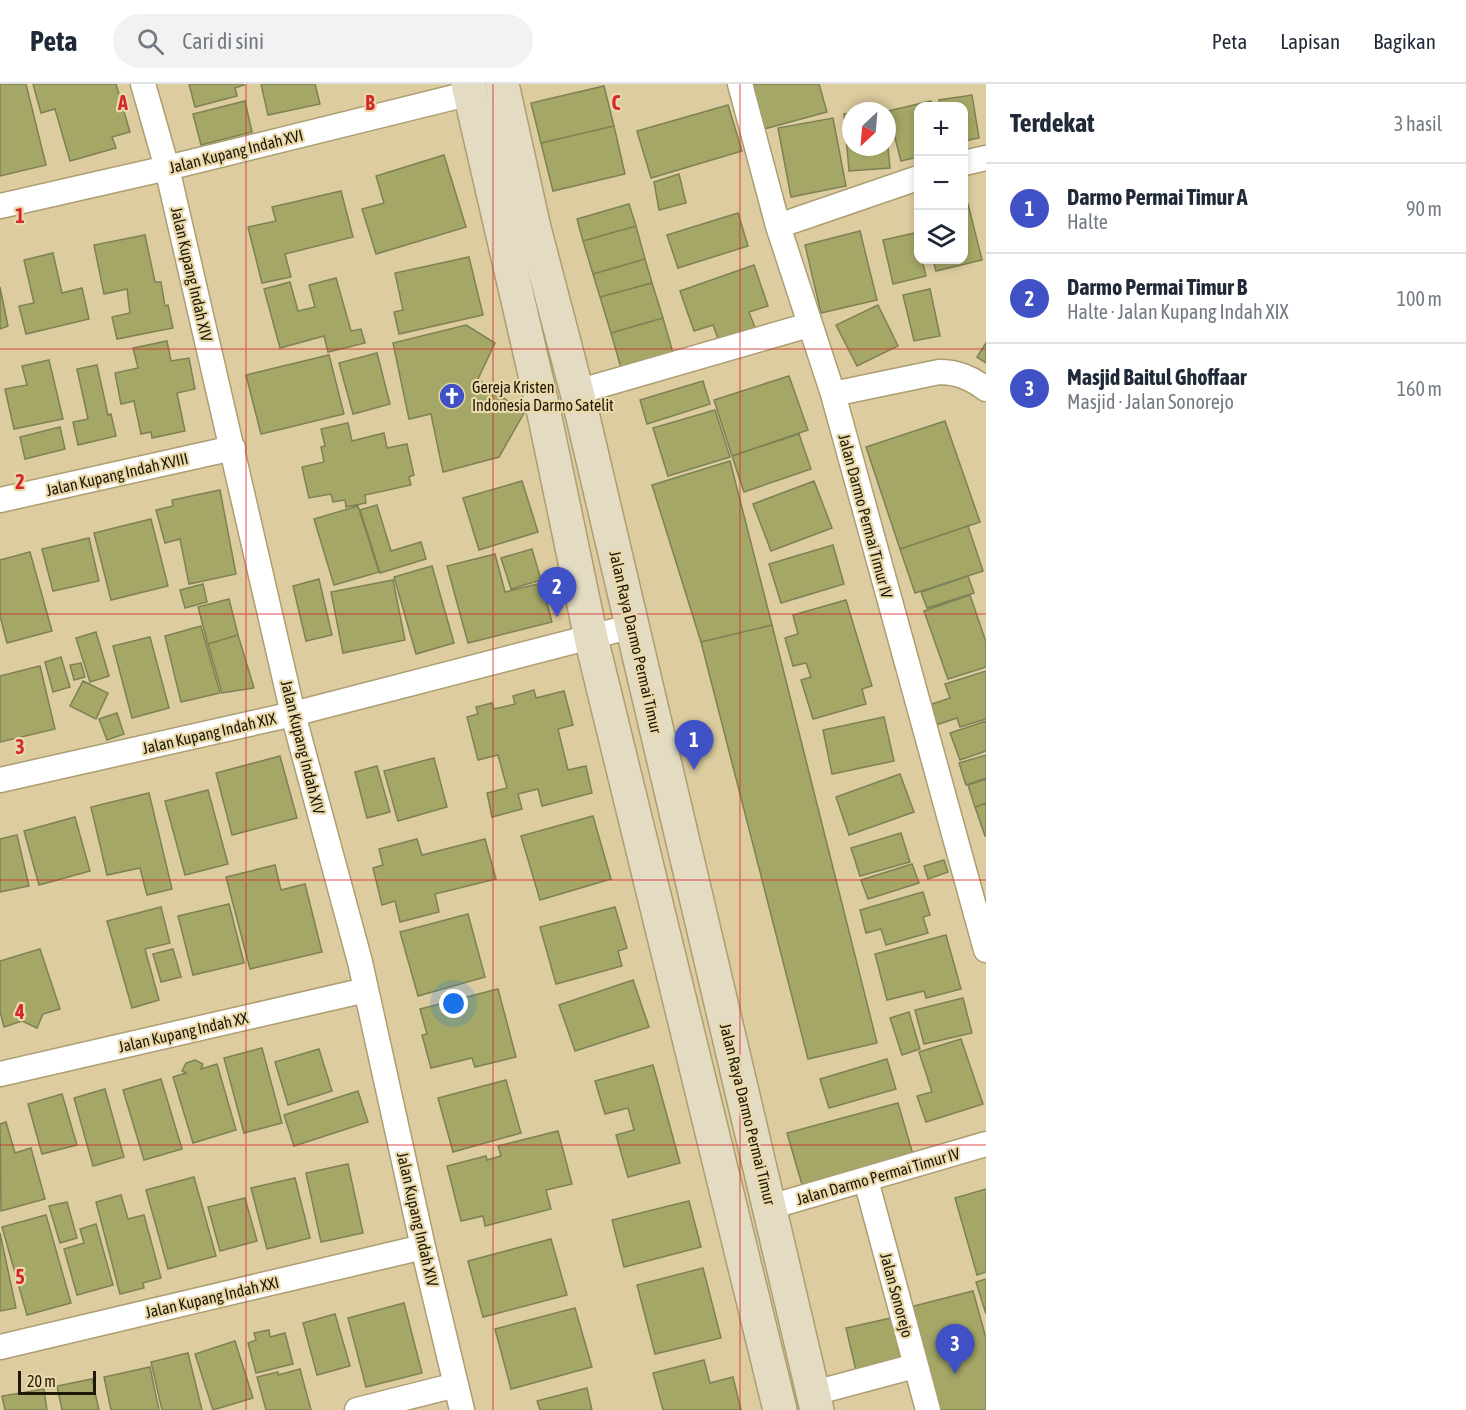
<!DOCTYPE html>
<html lang="id">
<meta charset="utf-8">
<style>
:root{--surface:#fff;--page:#f2f2f3;--text:#1f2937;--muted:#747a83;--line:#e0e1e3;--accent:#3f51c5}
body{margin:0;font-family:"Asap Condensed",sans-serif;background:var(--page);color:var(--text)}
.controls{position:absolute;right:18px;top:18px;display:grid;overflow:hidden;border-radius:12px;box-shadow:0 3px 9px #0003}
.controls button{width:54px;height:54px;display:grid;place-items:center;padding:0;border:0;border-bottom:2px solid var(--line);background:var(--surface);color:var(--text);font:30px sans-serif}
.compass{position:absolute;left:842px;top:18px;width:54px;height:54px;border-radius:50%;background:var(--surface);box-shadow:0 3px 9px #0003;rotate:206deg}
.scale{position:absolute;left:18px;bottom:15px;width:78px;box-sizing:border-box;padding-left:6px;border:3px solid #1e1807;border-top:0;font-size:16px;line-height:21px;white-space:nowrap;color:#1e1807;-webkit-text-stroke:4px #e9d9ab;paint-order:stroke}
.you{position:absolute;left:454px;top:920px;width:21px;height:21px;margin:-15px;border:4px solid #fff;border-radius:50%;background:#1a73e8;box-shadow:0 0 0 9px #1a73e833}
.badge{display:grid;place-items:center;width:39px;height:39px;border-radius:50%;background:var(--accent);color:#fff;font-size:20px;font-weight:700}
.pin{position:absolute;translate:-50% -50px;filter:drop-shadow(0 2px 3px #0008)}
.pin::after{content:'';position:absolute;top:32px;width:21px;height:18px;background:inherit;clip-path:polygon(0 0,100% 0,50% 100%)}
.list{margin:0;padding:0;list-style:none}
h2{display:flex;justify-content:space-between;align-items:center;height:78px;margin:0;padding:0 24px;font-size:26px}
h2 small{font-size:20px;font-weight:400;color:var(--muted)}
.list li{display:grid;grid-template-columns:39px 1fr auto;gap:18px;align-items:center;box-sizing:border-box;height:90px;padding:0 24px;border-top:2px solid var(--line)}
.list b{display:block;font-size:22px;white-space:nowrap}
.list p{margin:0;font-size:20px;white-space:nowrap;color:var(--muted)}
.list em{font-size:20px;font-style:normal;color:var(--muted)}
.icon{flex:none;width:33px;height:33px;fill:none;stroke:currentColor;stroke-width:2;stroke-linecap:round;stroke-linejoin:round}
.map{position:relative;flex:none;width:986px;height:1326px;overflow:hidden}
header{display:flex;align-items:center;gap:36px;box-sizing:border-box;height:84px;padding:0 30px;background:var(--surface);border-bottom:2px solid var(--line)}
header strong{font-size:28px}
nav{display:flex;gap:33px;margin-inline-start:auto;font-size:21px}
.search{width:420px;height:54px;background:var(--page);display:flex;align-items:center;gap:15px;box-sizing:border-box;padding:0 21px;border-radius:33px;color:var(--muted);font-size:22px}
main{display:flex}
aside{flex:1;background:var(--surface)}
.map>svg:first-child{display:block}
</style>
<header>
<strong>Peta</strong>
<div class="search"><svg class="icon" aria-label="search" viewBox="0 0 24 24"><circle cx="10" cy="10" r="6"/><path d="M15 15l6 6"/></svg>Cari di sini</div>
<nav><a>Peta</a><a>Lapisan</a><a>Bagikan</a></nav>
</header>
<main>
<div class="map">
<svg width="986" height="1326" viewBox="0 0 986 1326">
<rect width="100%" height="100%" fill="#dccc9f"/>
<!-- building -->
<path fill="#a4a765" stroke="#7e8155" stroke-width="1.5" d="M0,0H26L46,81L0,92Z
M33,0H116L130,48L112,53L116,64L70,77L55,25L41,29Z
M189,0H243L244,1L235,4L237,12L195,23Z
M261,0H315L320,20L268,31Z
M751,0H819L827,28L764,45Z
M604,2L614,42L541,59L531,19Z
M972,11L979,54L964,57V22H940L939,16Z
M245,17L252,48L201,61L193,30Z
M931,17L932,22H918V73L901,77L888,27Z
M728,21L742,67L651,94L637,47Z
M851,29V63H887V53L890,84L849,87L844,30Z
M833,34L846,102L791,113L778,44Z
M614,42L625,90L553,107L541,59Z
M444,71L466,143L376,170L362,125L384,119L376,92Z
M679,90L686,119L659,126L654,98Z
M341,107L353,153L285,170L291,193L262,199L248,143L276,137L272,123Z
M629,120L636,142L583,157L577,135Z
M968,120L982,176L936,187L933,176H964V122Z
M738,129L748,162L678,184L667,151Z
M636,142L645,175L593,190L583,157Z
M860,147L877,216L821,229L805,161Z
M915,149L918,161V176H922L926,192L893,200L883,156Z
M145,151L155,198H161L165,222L168,221L173,244L117,255L112,233L130,229L127,205L104,210L94,161Z
M53,169L62,209L82,204L89,235L26,250L19,222L34,219L24,176Z
M469,173L483,231L399,250L394,228L403,226L395,189Z
M645,175L652,199L600,213L593,190Z
M754,181L768,222L749,228L757,249L721,263L713,241L694,247L680,207Z
M336,194L351,247L361,245L365,259L328,268L324,252L280,264L264,205L290,198L298,227L315,223L309,201Z
M652,199L663,234L611,249L600,213Z
M0,203L8,242L0,245Z
M930,205L940,252L914,257L903,211Z
M878,221L898,262L857,282L836,241Z
M663,234L673,269L621,284L611,249Z
M466,241L495,259L478,295L524,329L499,373L443,388L431,330L409,335L393,259Z
M167,257L171,277L189,274L195,305L177,309L185,347L152,354L151,348L141,350L134,317L121,320L115,289L138,284L133,264Z
M986,259V279L977,273Z
M377,269L390,320L353,330L339,279Z
M329,271L344,330L261,350L246,291Z
M49,276L63,335L14,345L5,305L27,301L22,282Z
M97,281L108,331L111,330L116,352L78,361L73,338L88,335L77,285Z
M789,292L808,346L732,372L714,316Z
M703,297L710,320L647,340L640,316Z
M715,326L730,373L668,392L653,344Z
M945,337L980,438L900,465L866,363Z
M348,339L352,357L384,349L387,364L407,360L414,391L409,393L411,401L365,411L366,419L346,423L345,416L333,418L331,410L309,414L302,383L324,378L321,363L325,362L321,345Z
M60,343L65,365L25,375L20,353Z
M799,350L811,385L744,408L732,372Z
M730,377L772,541L701,558L652,401Z
M522,397L538,448L479,466L463,414Z
M814,397L832,444L771,467L753,420Z
M220,406L236,490L189,500L180,455L165,459L156,426L173,422L172,416Z
M377,421L391,467L421,458L426,475L380,489L360,426Z
M358,422L379,488L334,501L314,435Z
M151,435L168,502L111,516L94,449Z
M968,442L983,487L915,509L900,465Z
M89,454L99,497L53,507L42,465Z
M833,461L844,500L781,519L769,480Z
M532,465L541,496L511,505L501,474Z
M30,468L52,547L7,559L0,532V476Z
M495,470L505,508L554,496L559,513L546,516L552,538L468,559L447,482Z
M432,482L454,559L416,570L394,493Z
M968,492L974,509L927,524L921,508Z
M319,495L332,551L306,557L293,502Z
M393,496L405,556L343,569L331,508Z
M203,500L207,518L185,524L180,506Z
M970,511L986,558V583L948,595L924,527Z
M229,515L238,551L208,560L198,523Z
M846,516L872,602L862,605L866,620L813,635L801,596L811,593L806,579L793,582L785,554L798,550L793,531Z
M772,541L877,959L808,975L701,558Z
M201,542L220,609L181,618L165,552Z
M96,548L109,592L90,598L76,554Z
M238,551L254,604L222,609L208,560Z
M150,553L169,624L132,634L113,562Z
M61,573L70,603L53,608L45,578Z
M81,579L85,593L74,596L70,581Z
M40,582L55,645L0,658V592Z
M986,587V635L960,643L957,634L936,641L929,621L950,614L945,600Z
M83,597L108,609L96,635L70,622Z
M534,606L536,614L564,607L573,641L558,645L568,686L586,682L592,709L542,722L538,705L518,710L522,725L492,733L487,709L507,704L498,671L478,676L467,633L478,630L476,623L492,619L494,625L515,620L513,612Z
M117,629L124,650L107,656L99,635Z
M884,633L894,677L832,690L823,646Z
M986,637V667L960,676L950,649Z
M986,671V694L966,701L959,679Z
M280,672L297,734L232,751L216,689Z
M434,674L447,723L398,737L384,687Z
M377,682L390,728L367,734L355,688Z
M900,690L914,728L849,751L836,713Z
M986,695V719L975,723L968,701Z
M208,706L228,780L185,791L165,717Z
M149,709L172,805L147,811L140,784L107,791L91,723Z
M986,719V752H985L975,723Z
M593,732L611,795L540,816L521,752Z
M75,733L90,787L39,801L24,747Z
M901,749L910,778L860,792L851,764Z
M17,751L29,802L0,808V755Z
M417,755L422,771L485,755L496,795L435,810L439,828L400,838L395,817L382,821L373,784L383,781L379,765Z
M944,776L948,788L928,795L924,782Z
M912,780L919,799L868,815L861,796Z
M275,781L281,806L305,800L322,868L250,885L226,793Z
M923,808L930,831L923,833L928,849L886,861L881,845L866,849L860,826Z
M229,820L244,879L193,891L178,832Z
M161,823L170,859L145,865L159,916L132,924L107,837Z
M615,823L627,864L618,867L622,882L556,900L540,843Z
M468,830L485,893L418,912L400,848Z
M946,851L961,905L926,914L924,907L887,916L875,870Z
M40,865L60,925L43,930L37,944L22,937L4,943L0,927V877Z
M173,865L181,893L161,898L153,870Z
M633,896L649,943L575,967L559,921Z
M498,905L516,973L475,983L472,974L431,984L422,951L427,950L420,925Z
M963,914L972,949L924,960L915,926Z
M909,928L920,965L902,971L890,934Z
M961,955L983,1020L926,1038L917,1012L932,1008L919,968Z
M262,964L282,1039L244,1049L224,974Z
M319,965L332,1007L288,1021L275,978Z
M887,975L896,1005L829,1024L820,995Z
M195,976L203,980L201,985L217,980L236,1046L193,1059L173,993L186,989L182,987L186,979Z
M653,981L680,1079L628,1093L616,1051L634,1046L628,1024L605,1030L595,997Z
M161,995L182,1065L144,1076L123,1006Z
M506,996L521,1049L453,1068L438,1014Z
M105,1005L124,1073L93,1082L74,1014Z
M358,1007L368,1038L294,1062L284,1031Z
M62,1010L77,1061L42,1070L28,1020Z
M898,1019L914,1074L803,1104L787,1049Z
M6,1038L15,1069L31,1064L45,1115L1,1127L0,1040Z
M558,1047L572,1100L546,1106L551,1125L485,1142L483,1132L461,1137L447,1082L486,1072L487,1076L501,1072L498,1062Z
M348,1080L363,1149L321,1158L306,1089Z
M194,1093L216,1172L168,1185L146,1106Z
M295,1094L310,1154L267,1165L251,1104Z
M986,1105V1188L977,1191L955,1114Z
M121,1111L128,1135L144,1131L161,1194L143,1199L144,1204L120,1210L96,1118Z
M245,1114L257,1157L220,1167L208,1123Z
M689,1117L701,1163L624,1183L612,1136Z
M67,1118L77,1154L60,1159L49,1122Z
M46,1131L71,1219L27,1231L2,1143Z
M96,1140L113,1201L77,1211L64,1165L84,1159L80,1145Z
M0,1149L16,1224L0,1227Z
M551,1155L567,1211L483,1233L468,1177Z
M703,1184L721,1254L655,1270L637,1201Z
M986,1195V1230L976,1198Z
M973,1207L986,1254V1326H934L906,1224Z
M404,1219L422,1289L366,1303L348,1234Z
M575,1224L592,1283L511,1305L495,1245Z
M335,1230L350,1282L317,1291L303,1239Z
M891,1234L902,1280L857,1291L846,1244Z
M269,1246L270,1253L285,1249L293,1280L256,1289L248,1259L256,1256L254,1249Z
M235,1257L253,1314L213,1326L195,1270Z
M188,1269L202,1326H162L151,1278Z
M704,1276L710,1299L733,1293L741,1326H663L653,1289Z
M150,1283L159,1326H111L104,1293Z
M300,1285L311,1326H266L257,1293L278,1288V1291Z
M92,1295L99,1326H62L57,1302Z
M587,1304L592,1326H540L537,1317Z
M44,1305L47,1326H5L2,1312Z"/>
<g fill="none" stroke-linecap="round" stroke-linejoin="round">
<!-- street casing -->
<g stroke="#ad9e72" stroke-width="27">
<path id="street" d="M143,0L167,84L293,630L360,878L423,1163L462,1326
M740,0L778,142L833,310L986,866
M964,79L986,74
M0,122L167,84L471,9
M778,142L918,94
M577,308L809,241
M833,310L939,288C958,288 971,294 986,305
M0,416L233,364
M0,696L293,630L633,542
M0,990L366,906
M866,1096L928,1326
M770,1123L986,1060
M0,1263L423,1163
M814,1309L915,1282
M357,1326L456,1301"/>
</g>
<!-- secondary casing -->
<g stroke="#ad9e72" stroke-width="36">
<path id="secondary" d="M468,0L544,329L591,554L780,1326
M502,0L534,144L577,308L817,1326"/>
</g>
<!-- street -->
<use href="#street" stroke="#fff" stroke-width="24"/>
<!-- secondary -->
<use href="#secondary" stroke="#e3dbc2" stroke-width="33"/>
</g>
<!-- grid -->
<path fill="none" stroke="#d62828" stroke-width="1.5" stroke-opacity="0.55" d="M246,0V1326M493,0V1326M740,0V1326M0,265H986M0,530H986M0,796H986M0,1061H986"/>
<!-- icons -->
<defs>
<g id="church-disc" transform="scale(1.35)"><circle r="9.5" fill="#3f51c5" stroke="#e9d9ab"/><path d="M-1.2-6h2.4v3.5h3.3v2.4h-3.3V6h-2.4V-.1h-3.3v-2.4h3.3Z" fill="#fff"/></g>
</defs>
<g fill-rule="evenodd">
<use href="#church-disc" x="452" y="312"/>
</g>
<g text-anchor="middle" stroke-width="4.5" stroke-linejoin="round" paint-order="stroke">
<!-- street labels -->
<g font-size="16" fill="#1e1807" stroke="#e9d9ab">
<text transform="translate(236 67) rotate(-14)" y="6">Jalan Kupang Indah XVI</text>
<text transform="translate(192 190) rotate(77)" y="6">Jalan Kupang Indah XIV</text>
<text transform="translate(117 390) rotate(-13)" y="6">Jalan Kupang Indah XVIII</text>
<text transform="translate(866 432) rotate(75)" y="6">Jalan Darmo Permai Timur IV</text>
<text transform="translate(636 558) rotate(77)" y="6">Jalan Raya Darmo Permai Timur</text>
<text transform="translate(209 649) rotate(-13)" y="6">Jalan Kupang Indah XIX</text>
<text transform="translate(303 663) rotate(76)" y="6">Jalan Kupang Indah XIV</text>
<text transform="translate(183 948) rotate(-13)" y="6">Jalan Kupang Indah XX</text>
<text transform="translate(748 1030) rotate(76)" y="6">Jalan Raya Darmo Permai Timur</text>
<text transform="translate(878 1092) rotate(-16)" y="6">Jalan Darmo Permai Timur IV</text>
<text transform="translate(418 1135) rotate(77)" y="6">Jalan Kupang Indah XIV</text>
<text transform="translate(897 1211) rotate(75)" y="6">Jalan Sonorejo</text>
<text transform="translate(212 1213) rotate(-13)" y="6">Jalan Kupang Indah XXI</text>
</g>
<!-- poi labels -->
<g font-size="16" fill="#1e1807" stroke="#e9d9ab" text-anchor="start">
<text x="472" y="309">Gereja Kristen<tspan x="472" dy="18">Indonesia Darmo Satelit</tspan></text>
</g>
</g>
<g font-size="20" text-anchor="middle" font-weight="bold" fill="#d62828" stroke="#e9d9ab" stroke-width="4.5" stroke-linejoin="round" paint-order="stroke">
<text x="123" y="26">A</text>
<text x="370" y="26">B</text>
<text x="616" y="26">C</text>
<text x="20" y="139">1</text>
<text x="20" y="405">2</text>
<text x="20" y="670">3</text>
<text x="20" y="935">4</text>
<text x="20" y="1200">5</text>
</g>
</svg>
<div class="controls">
<button>+</button>
<button>−</button>
<button><svg class="icon" aria-label="layers" viewBox="0 0 24 24"><path d="M12 4l9 5-9 5-9-5zM3 14l9 5 9-5"/></svg></button>
</div>
<svg class="compass" viewBox="-18 -18 36 36"><path d="M0-13l5 13h-10z" fill="#e53935"/><path d="M0 13l5-13h-10z" fill="#747a83"/></svg>
<div class="scale">20 m</div>
<div class="you"></div>
<div class="pin badge" style="left:694px;top:686px">1</div>
<div class="pin badge" style="left:557px;top:533px">2</div>
<div class="pin badge" style="left:955px;top:1290px">3</div>
</div>
<aside>
<h2>Terdekat<small>3 hasil</small></h2>
<ul class="list">
<li><span class="badge">1</span><div><b>Darmo Permai Timur A</b><p>Halte</p></div><em>90 m</em></li>
<li><span class="badge">2</span><div><b>Darmo Permai Timur B</b><p>Halte · Jalan Kupang Indah XIX</p></div><em>100 m</em></li>
<li><span class="badge">3</span><div><b>Masjid Baitul Ghoffaar</b><p>Masjid · Jalan Sonorejo</p></div><em>160 m</em></li>
</ul>
</aside>
</main>
